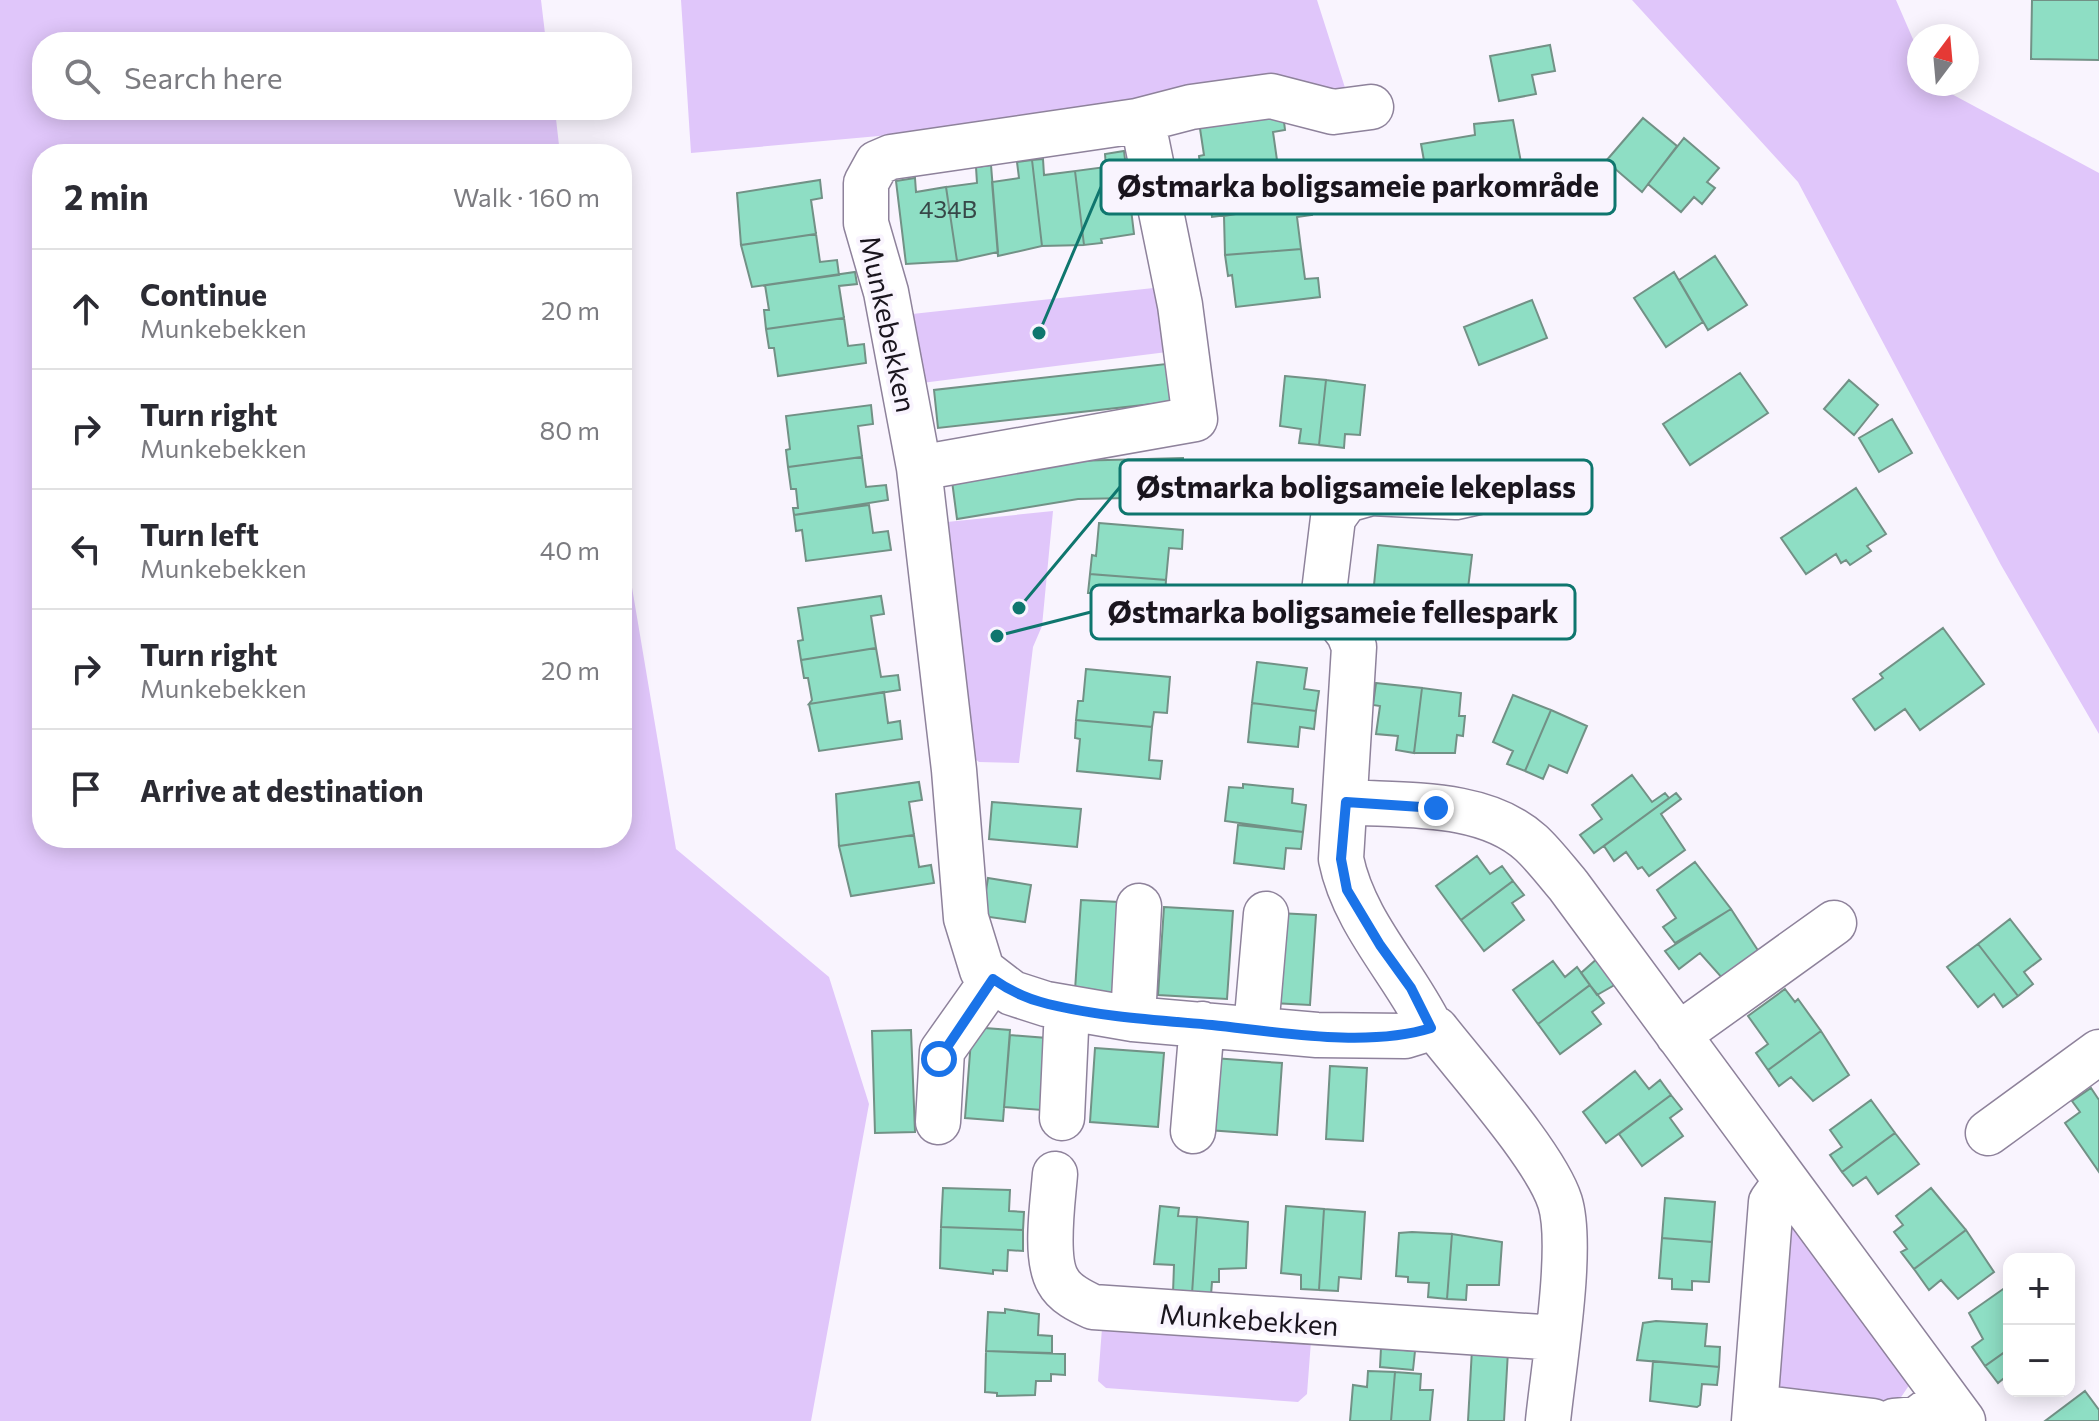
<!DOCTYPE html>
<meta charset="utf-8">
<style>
:root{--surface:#fff;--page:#f7f7f7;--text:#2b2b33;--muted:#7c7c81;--line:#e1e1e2}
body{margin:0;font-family:Commissioner,sans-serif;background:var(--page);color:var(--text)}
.controls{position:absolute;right:24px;bottom:24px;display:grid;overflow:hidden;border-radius:16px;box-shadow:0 4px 20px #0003}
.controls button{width:72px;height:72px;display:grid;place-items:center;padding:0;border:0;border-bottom:2px solid var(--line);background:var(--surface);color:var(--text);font:40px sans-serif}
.compass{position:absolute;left:1907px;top:24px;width:72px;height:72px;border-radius:50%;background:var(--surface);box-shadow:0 4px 20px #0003;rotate:16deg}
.stop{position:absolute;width:24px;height:24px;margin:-18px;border:6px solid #1a73e8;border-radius:50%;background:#fff}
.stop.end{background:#1a73e8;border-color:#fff;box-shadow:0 2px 8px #0008}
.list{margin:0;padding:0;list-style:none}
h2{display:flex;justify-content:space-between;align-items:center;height:104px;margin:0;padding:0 32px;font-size:34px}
h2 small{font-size:26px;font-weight:400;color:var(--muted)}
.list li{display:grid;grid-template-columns:52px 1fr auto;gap:24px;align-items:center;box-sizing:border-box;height:120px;padding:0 32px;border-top:2px solid var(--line)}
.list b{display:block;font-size:30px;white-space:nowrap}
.list p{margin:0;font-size:26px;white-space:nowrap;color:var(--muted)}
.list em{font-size:26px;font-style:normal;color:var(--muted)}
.icon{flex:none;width:44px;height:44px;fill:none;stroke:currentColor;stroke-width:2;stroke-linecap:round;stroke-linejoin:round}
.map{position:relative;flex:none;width:2099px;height:1421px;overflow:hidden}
.search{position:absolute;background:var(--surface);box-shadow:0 4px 20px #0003;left:32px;top:32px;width:600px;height:88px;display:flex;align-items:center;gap:20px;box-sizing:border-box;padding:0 28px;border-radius:32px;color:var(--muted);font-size:30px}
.panel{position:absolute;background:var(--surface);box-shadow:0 4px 20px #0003;left:32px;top:144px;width:600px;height:704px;border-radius:32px}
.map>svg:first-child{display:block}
</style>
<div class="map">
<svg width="2099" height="1421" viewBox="0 0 2099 1421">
<rect width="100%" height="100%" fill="#f9f4fe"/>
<!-- green -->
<path fill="#e0c6fa" d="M0,0H541L546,42H42V110H555L560,154H42V838H622V528L676,849L829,977L869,1104L811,1421H0Z
M681,0H1317L1347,94L691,153Z
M1632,0H1896L1919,53V84H1933L2099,173V734L2001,565L1798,182Z
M1163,287L1175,351L914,384L903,315Z
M1053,511L1042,626L1033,647L1019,763L979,762L966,752L947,522Z
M1797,1228L1912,1381L1895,1406L1777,1402L1789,1229Z
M1102,1328L1311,1341L1307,1394L1298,1402L1106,1388L1098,1381Z"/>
<!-- building -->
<path fill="#8edec4" stroke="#729186" stroke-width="2" d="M2032,0H2099V60L2031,59Z
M1550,45L1555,71L1532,75L1536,94L1499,101L1490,56Z
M1283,113L1285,130L1273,132L1278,167L1201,174L1199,156L1204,155L1199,122Z
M1643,118L1677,146L1642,192L1606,161Z
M1513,120L1526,189L1486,196L1484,184L1430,194L1421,144L1475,135L1474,124Z
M1684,138L1719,168L1707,182L1715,188L1702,204L1694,197L1681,212L1648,184Z
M1124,151L1134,234L1101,239L1102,243L1084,245L1075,171L1106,167L1105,154Z
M1043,159L1044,175L1075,171L1084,245L1042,246L1032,160Z
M1032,160L1042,246L998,256L992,182L1019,178L1017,162Z
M991,165L998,252L957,261L946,187L977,183L976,167Z
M1278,167L1282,193L1297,192L1299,206L1212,217L1209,193H1204L1201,174Z
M915,178L916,192L946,187L957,261L906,264L896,181Z
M820,180L822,198L811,200L816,234L741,245L737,193Z
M1310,201L1312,215L1297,217L1301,249L1225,255L1224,216Z
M816,234L820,262L837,260L839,275L752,287L741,245Z
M1301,249L1305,279L1318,278L1320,297L1236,307L1232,275L1228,276L1225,255Z
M1715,256L1747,305L1708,330L1679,280Z
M855,272L857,284L839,286L844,318L766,329L764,310H769L765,285Z
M1674,272L1703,322L1666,347L1634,298Z
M1532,300L1547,338L1479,365L1464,327Z
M844,318L848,346L864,344L866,363L778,376L774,348H769L766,329Z
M1175,363L1179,401L938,428L934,390Z
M1740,373L1768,413L1690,465L1663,424Z
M1285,376L1326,380L1319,445L1299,443L1301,429L1280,426Z
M1326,380L1365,385L1360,435L1345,434L1344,448L1319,445Z
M1849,380L1878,405L1854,435L1824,409Z
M871,405L873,424L858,426L862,457L788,467L786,450L790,449L786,416Z
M1892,419L1912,453L1879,472L1859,438Z
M862,457L866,487L886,485L888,500L794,515L793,508H798L796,489H791L788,467Z
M1183,458L1184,497L1078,499L957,519L952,481L1071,461Z
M1856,488L1886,534L1867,546L1871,551L1850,565L1846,560L1841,563L1836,554L1806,574L1781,538Z
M869,505L873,533L888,531L891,550L806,561L802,530L796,531L794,515Z
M1099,523L1183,530L1182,549L1169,548L1166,580L1090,574L1092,555L1096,556Z
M1378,545L1472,555L1466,605L1430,602L1428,619L1406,617L1408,599L1373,595Z
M1090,574L1166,580L1165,596L1177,597L1174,632L1091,625L1094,593H1088Z
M881,596L884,614L871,616L876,648L801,660L798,641L803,640L798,608Z
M1943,628L1984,684L1920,730L1905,709L1875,730L1853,699L1883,678L1880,674Z
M876,648L881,677L898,675L900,690L809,704L812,700L808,678H804L801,660Z
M1257,662L1307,668L1304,689L1319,691L1316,711L1252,703Z
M1086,669L1170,677L1167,713L1154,712L1152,727L1076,720L1078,701H1083Z
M1376,683L1422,688L1414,753L1396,750L1398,736L1376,734L1380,706L1373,705Z
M1422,688L1461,693L1459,716H1465L1463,736L1457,735L1455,753H1414Z
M884,692L888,723L900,721L902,739L819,751L809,704Z
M1513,695L1551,710L1525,771L1507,764L1513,751L1493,742Z
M1252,703L1316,711L1314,729L1300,727L1298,747L1248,742Z
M1551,710L1587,726L1567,773L1549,765L1543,779L1525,771Z
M1076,720L1152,727L1149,760L1162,761L1160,779L1077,771L1080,739L1075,738Z
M1632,775L1652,802L1665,793L1669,798L1594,853L1580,835L1602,819L1592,805Z
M919,782L922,800L909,802L914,835L839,846L836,794Z
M1243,784L1293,789L1292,803L1306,805L1303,832L1225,821L1229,787L1243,788Z
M1676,793L1681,799L1661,814L1685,850L1649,876L1642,867L1638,869L1626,852L1614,861L1604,846Z
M992,802L1081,809L1077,847L989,839Z
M1238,825L1303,832L1301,849L1286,848L1284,869L1234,863Z
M914,835L919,867L931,865L934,883L851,896L839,846Z
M1477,856L1490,874L1502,866L1513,881L1461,920L1436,886Z
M1695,862L1731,909L1675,943L1663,927L1676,918L1657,890Z
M988,878L1031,885L1025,922L982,916Z
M1513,881L1524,895L1512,903L1524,920L1484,951L1461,920Z
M1081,900L1119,902L1114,993L1075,990Z
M1164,907L1233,911L1227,999L1158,995Z
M1731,909L1759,952L1723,979L1700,953L1679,969L1665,951Z
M1278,913L1316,915L1310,1005L1272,1003Z
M2010,919L2041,959L2024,972L2033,984L2018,996L1978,944Z
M1978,944L2018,996L2003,1007L1994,994L1978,1007L1947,967Z
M1599,957L1618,983L1597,995L1581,973Z
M1553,961L1565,977L1577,967L1590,985L1538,1024L1513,990Z
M1590,985L1604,1003L1592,1012L1601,1024L1560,1054L1538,1024Z
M1785,989L1795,1002L1798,999L1821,1031L1768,1070L1756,1053L1768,1044L1748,1016Z
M972,1027L1010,1030L1003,1121L965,1118Z
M911,1030L915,1132L875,1133L872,1031Z
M1821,1031L1849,1075L1813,1101L1791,1077L1779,1086L1768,1070Z
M1010,1035L1047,1038L1042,1110L1004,1107Z
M1095,1048L1164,1053L1158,1127L1090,1122Z
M1213,1058L1282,1063L1277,1135L1208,1130Z
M1330,1066L1367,1068L1363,1141L1326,1139Z
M1635,1071L1649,1089L1660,1080L1671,1095L1606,1143L1583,1112Z
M2091,1088L2099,1100V1172L2065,1123L2080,1112L2072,1101Z
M1671,1095L1682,1109L1670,1118L1683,1136L1642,1166L1619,1134Z
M1871,1100L1895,1133L1842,1172L1830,1155L1842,1147L1830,1130Z
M1895,1133L1919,1164L1878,1194L1866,1177L1853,1186L1842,1172Z
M943,1188L1010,1190L1009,1211L1024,1212L1023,1230L941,1227Z
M1931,1188L1966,1230L1914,1269L1901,1252L1907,1249L1894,1232L1903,1225L1896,1216Z
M1665,1198L1715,1202L1712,1242L1662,1238Z
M1160,1206L1179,1208L1178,1216L1197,1217L1192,1294L1173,1293L1174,1265L1154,1264Z
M1286,1206L1324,1209L1319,1290L1301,1289V1275L1281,1273Z
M1324,1209L1365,1212L1361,1279L1339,1277L1338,1291L1319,1290Z
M1197,1217L1248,1222L1246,1268L1219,1269V1282H1212L1211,1295L1192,1294Z
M941,1227L1023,1230V1251L1008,1250L1007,1271L993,1270V1274L940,1268Z
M1966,1230L1994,1272L1958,1299L1941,1280L1929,1290L1914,1269Z
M1412,1232L1452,1234L1447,1299L1428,1297L1429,1283L1408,1282V1277L1396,1276L1399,1233Z
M1452,1234L1502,1242L1499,1285H1467L1466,1300L1447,1299Z
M1662,1238L1712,1242L1709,1282L1692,1281V1290L1672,1289V1279L1659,1278Z
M2006,1287L2009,1349L1985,1366L1972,1347L1983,1339L1969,1313Z
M1005,1309L1039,1314L1038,1335L1052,1336V1353L986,1351L988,1312L1005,1313Z
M1656,1321L1707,1324L1705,1346L1720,1347L1719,1367L1637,1360L1643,1323Z
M1381,1348L1415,1351L1413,1370L1380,1367Z
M1472,1349L1508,1351L1504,1421H1468Z
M2009,1349V1374L1998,1383L1985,1366Z
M986,1351L1065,1354V1375L1051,1374V1381H1036L1035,1395L997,1396V1393L985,1392Z
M1653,1361L1719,1367L1717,1385L1702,1384L1700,1405L1697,1407L1650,1401Z
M1368,1371L1395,1372L1391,1421H1350L1353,1385L1367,1387Z
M1395,1372L1421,1374L1420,1390H1433L1430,1421H1391Z
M2085,1391L2099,1410V1421H2045Z"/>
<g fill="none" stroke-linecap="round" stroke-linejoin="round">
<!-- minor casing -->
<g stroke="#8e829b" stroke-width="47">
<path id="minor" d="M1371,107L1333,112L1271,96L1191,107L1137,121L891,157L877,163L866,183V223L886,292L919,468L954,770L966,918L982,970L1012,993L1046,1004L1133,1019L1317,1035L1405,1036L1431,1028
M919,468L1195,419L1180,305L1146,138L1137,121
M1510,485L1456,497L1371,493L1346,500L1333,518L1323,600L1349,634L1354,647L1341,859C1354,923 1403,971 1431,1028L1436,1029C1468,1070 1546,1157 1560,1202C1574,1247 1553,1370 1548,1421
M1346,802C1404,806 1484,800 1531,843C1544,855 1556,871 1568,885L1963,1421
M1133,1019L1139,906
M1256,1029L1266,914
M1678,1035L1834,923
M1062,1118L1067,1008
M938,1122L942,1051L993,979
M1193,1131L1202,1024
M1988,1133L2099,1052
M1055,1174C1053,1201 1044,1258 1058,1281C1065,1294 1080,1301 1093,1307L1557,1338
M1756,1407L1873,1421
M1754,1421L1771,1202L1786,1181
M1894,1421L1917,1419L1945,1398"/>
</g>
<!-- minor -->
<use href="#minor" stroke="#fff" stroke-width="44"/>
</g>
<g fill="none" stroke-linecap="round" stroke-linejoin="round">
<!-- route -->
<path stroke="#1a73e8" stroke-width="10" d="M939,1059L993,979C1010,991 1027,999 1048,1004C1102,1017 1157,1020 1212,1025C1279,1032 1367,1048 1431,1028L1411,988L1380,945L1347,890L1341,859L1346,802L1436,808"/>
</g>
<g text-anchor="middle" stroke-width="8" stroke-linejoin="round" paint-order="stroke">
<!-- number labels -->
<g font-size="24" fill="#374748">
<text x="948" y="218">434B</text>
</g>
<!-- street labels -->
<g font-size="28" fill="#1a151e" stroke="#f9f4fe">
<text transform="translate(888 324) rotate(78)" y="10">Munkebekken</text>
<text transform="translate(1249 1320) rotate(4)" y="10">Munkebekken</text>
</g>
</g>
<!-- callouts -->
<path fill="none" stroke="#0f766e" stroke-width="3" d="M1039 333L1101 187M1019 608L1120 487M997 636L1091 612"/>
<g fill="#0f766e" stroke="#f9f4fe" stroke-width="3">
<circle cx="1039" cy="333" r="8"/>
<circle cx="1019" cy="608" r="8"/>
<circle cx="997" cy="636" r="8"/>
</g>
<g fill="#f9f4fe" stroke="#0f766e" stroke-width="3">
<rect x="1101" y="160" width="514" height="54" rx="8"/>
<rect x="1120" y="460" width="472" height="54" rx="8"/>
<rect x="1091" y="585" width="484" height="54" rx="8"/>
</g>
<g font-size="30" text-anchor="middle" font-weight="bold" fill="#1a151e">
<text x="1358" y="197">Østmarka boligsameie parkområde</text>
<text x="1356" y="498">Østmarka boligsameie lekeplass</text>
<text x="1333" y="623">Østmarka boligsameie fellespark</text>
</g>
</svg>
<div class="controls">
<button>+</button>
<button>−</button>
</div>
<svg class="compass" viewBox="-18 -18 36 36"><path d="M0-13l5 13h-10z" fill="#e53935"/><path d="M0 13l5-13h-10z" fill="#7c7c81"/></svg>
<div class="stop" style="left:939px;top:1059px"></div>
<div class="stop end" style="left:1436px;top:808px"></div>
<div class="search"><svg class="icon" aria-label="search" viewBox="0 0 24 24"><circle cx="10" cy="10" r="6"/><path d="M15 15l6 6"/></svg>Search here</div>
<section class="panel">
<h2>2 min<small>Walk · 160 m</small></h2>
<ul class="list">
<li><svg class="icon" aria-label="ahead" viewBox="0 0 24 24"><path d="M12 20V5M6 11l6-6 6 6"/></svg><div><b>Continue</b><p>Munkebekken</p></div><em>20 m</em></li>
<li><svg class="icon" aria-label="right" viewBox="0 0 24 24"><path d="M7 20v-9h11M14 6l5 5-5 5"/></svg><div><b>Turn right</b><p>Munkebekken</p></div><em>80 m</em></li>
<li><svg class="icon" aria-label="left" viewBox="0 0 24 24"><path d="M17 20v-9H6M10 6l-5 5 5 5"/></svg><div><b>Turn left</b><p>Munkebekken</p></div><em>40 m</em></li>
<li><svg class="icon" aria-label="right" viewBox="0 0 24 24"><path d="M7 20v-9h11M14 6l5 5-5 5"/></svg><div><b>Turn right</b><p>Munkebekken</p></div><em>20 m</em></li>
<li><svg class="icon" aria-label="arrive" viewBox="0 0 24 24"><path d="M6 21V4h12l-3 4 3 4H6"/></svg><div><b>Arrive at destination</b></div></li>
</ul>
</section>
</div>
